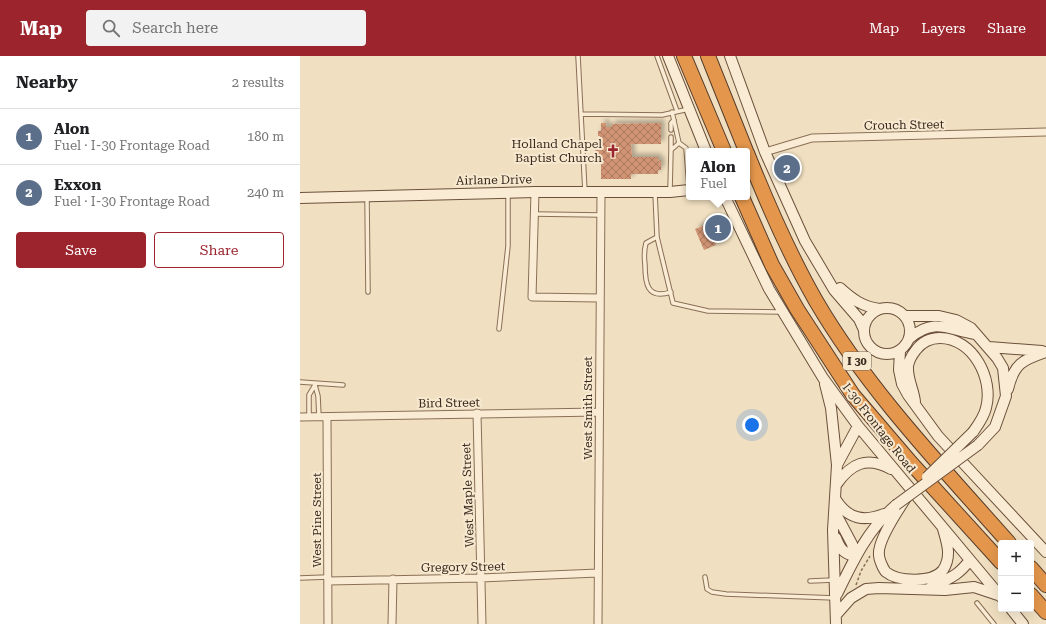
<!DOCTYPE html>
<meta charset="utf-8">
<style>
:root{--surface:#fff;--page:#f2f2f2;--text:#202124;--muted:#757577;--line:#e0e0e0;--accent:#9c242d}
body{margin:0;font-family:"Roboto Serif",serif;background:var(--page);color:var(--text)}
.controls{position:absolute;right:12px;bottom:12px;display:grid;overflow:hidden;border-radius:4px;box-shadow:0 4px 16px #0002}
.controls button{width:36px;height:36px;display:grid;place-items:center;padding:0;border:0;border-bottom:1px solid var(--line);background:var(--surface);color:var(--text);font:20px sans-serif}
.you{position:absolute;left:452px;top:369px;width:14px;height:14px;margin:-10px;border:3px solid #fff;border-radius:50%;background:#1a73e8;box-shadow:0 0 0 6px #1a73e833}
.badge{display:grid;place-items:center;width:26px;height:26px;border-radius:50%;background:var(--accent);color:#fff;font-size:13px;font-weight:700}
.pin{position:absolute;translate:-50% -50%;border:2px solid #fff;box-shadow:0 1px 4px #0006}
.popup{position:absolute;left:386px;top:92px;width:64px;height:52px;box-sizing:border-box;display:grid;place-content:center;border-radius:4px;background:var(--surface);filter:drop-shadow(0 1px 3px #0005);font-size:13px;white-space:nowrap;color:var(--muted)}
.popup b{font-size:15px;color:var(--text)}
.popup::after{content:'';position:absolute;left:50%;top:100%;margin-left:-8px;border:8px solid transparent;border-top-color:var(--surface)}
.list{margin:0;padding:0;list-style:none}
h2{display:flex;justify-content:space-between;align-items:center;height:52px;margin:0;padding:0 16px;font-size:17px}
h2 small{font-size:13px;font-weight:400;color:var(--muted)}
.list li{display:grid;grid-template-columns:26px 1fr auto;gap:12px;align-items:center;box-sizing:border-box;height:56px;padding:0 16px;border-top:1px solid var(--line)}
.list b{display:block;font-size:15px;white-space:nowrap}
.list p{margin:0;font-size:13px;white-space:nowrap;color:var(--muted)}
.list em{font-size:13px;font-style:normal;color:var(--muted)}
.actions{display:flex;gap:8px;padding:12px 16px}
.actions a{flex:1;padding:9px 0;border:1px solid var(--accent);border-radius:4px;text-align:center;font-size:14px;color:var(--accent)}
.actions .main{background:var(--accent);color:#fff}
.icon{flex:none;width:22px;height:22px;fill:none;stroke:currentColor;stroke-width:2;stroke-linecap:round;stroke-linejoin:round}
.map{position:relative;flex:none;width:746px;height:568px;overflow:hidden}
header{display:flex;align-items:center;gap:24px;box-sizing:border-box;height:56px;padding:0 20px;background:var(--accent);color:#fff}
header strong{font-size:19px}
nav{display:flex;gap:22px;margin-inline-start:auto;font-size:14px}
.search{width:280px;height:36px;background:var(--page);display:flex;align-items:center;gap:10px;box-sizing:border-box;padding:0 14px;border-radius:4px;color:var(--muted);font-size:15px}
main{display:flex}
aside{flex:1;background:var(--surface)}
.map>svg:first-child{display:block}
</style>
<header>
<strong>Map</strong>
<div class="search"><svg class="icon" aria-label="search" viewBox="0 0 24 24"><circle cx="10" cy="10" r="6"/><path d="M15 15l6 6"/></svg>Search here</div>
<nav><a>Map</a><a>Layers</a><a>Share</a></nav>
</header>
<main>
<aside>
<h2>Nearby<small>2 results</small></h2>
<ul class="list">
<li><span class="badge" style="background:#5c6f8a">1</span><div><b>Alon</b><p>Fuel · I-30 Frontage Road</p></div><em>180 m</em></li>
<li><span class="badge" style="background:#5c6f8a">2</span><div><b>Exxon</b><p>Fuel · I-30 Frontage Road</p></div><em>240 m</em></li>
</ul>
<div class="actions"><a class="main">Save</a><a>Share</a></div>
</aside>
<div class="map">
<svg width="746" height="568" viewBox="0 0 746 568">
<defs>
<pattern id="building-cross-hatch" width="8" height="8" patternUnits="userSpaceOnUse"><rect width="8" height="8" fill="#d09474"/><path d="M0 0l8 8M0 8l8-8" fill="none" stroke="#aa795e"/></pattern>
<filter id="shadow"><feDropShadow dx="3.5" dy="-3.5" stdDeviation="2" flood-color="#0004"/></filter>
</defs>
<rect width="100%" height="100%" fill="#f0dfc0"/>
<!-- building -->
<path fill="url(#building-cross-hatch)" filter="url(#shadow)" d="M301,67H306V71H312V68L361,67V88H331L332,101H358V105L361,104V114H358V118H331V123H301V107H295V87H300V80H298V75H301Z
M424,162L430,174L413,182L416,189L404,194L395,173Z"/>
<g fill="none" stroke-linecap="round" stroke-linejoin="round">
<!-- lane casing -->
<g stroke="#8a6f57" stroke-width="5.5">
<path id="lane" d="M278,0L285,136
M357,0L377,55
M372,56L379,87L386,92L389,131
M281,58L362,59L389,53
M371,74V67L374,64
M371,81V94
M370,134L371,94L379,87
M355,137L357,181L373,247L408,255L480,256
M67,141L68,236
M235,158L300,159
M357,181L346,187C344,194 344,201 345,209C345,227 347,244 371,236
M199,273L208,190V138
M0,326L43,329
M9,361V339L15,329L18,340L19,361
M405,521L407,533L412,536L426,538L535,542
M0,522L28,521
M510,525L534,524
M677,547L694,568"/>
</g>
<!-- street casing -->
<g stroke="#8a6f57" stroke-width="9">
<path id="street" d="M465,96L512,82L746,76
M235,136L232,241L299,242
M177,357L182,568
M0,361L299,356
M27,361L28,568
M28,525L181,522L298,517
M92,568L93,523
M298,568L301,137"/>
</g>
<!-- secondary casing -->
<g stroke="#6c503b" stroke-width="12">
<path id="secondary" d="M368,0L406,95
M430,0L465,96L505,185L534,234L559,263L564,274
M425,141L469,233L523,322L558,370L701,541
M0,142L235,136H370L389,134
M540,232C552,243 563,251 580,253
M564 275a23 23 0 1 1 46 0a23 23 0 1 1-46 0Z
M605,260H639L656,264L671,272L697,302L703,312L706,340L695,371L678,389
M610,282C634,261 649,274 675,278
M689,291L742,295
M600,295L599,314L602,328L608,339L638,380L746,496
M525,328L531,352L537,409L533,474L536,568
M708,333C714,308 722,304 746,296
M615,346C614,334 607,323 608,310C609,304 612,299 616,294C622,286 630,282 640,282C673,282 694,323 686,352C684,361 678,369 673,376
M538,407L558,370
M536,429C551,407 567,400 591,413
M606,442C598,454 577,486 579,499C579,503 583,513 586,516C598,526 633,527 643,514C652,500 647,487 643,473
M536,444C548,463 564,466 584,458
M535,456L552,488L555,500C543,498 540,492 536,482
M630,532C649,522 656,522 670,504
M537,538C553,505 568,473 596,449
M711,553L723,568
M536,559L551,542L566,533L579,532L645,534L674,531L698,539"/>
</g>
<!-- highway casing -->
<g stroke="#573d2c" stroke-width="16">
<path id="highway" d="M384,0L424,95
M408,0L446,95
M447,97C467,147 489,198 516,245C568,334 641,410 709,487
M442,141L472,209L497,253L553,339L611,407L701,506
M731,512L746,529
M731,539L746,556"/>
</g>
<!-- path -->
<path stroke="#8a6f57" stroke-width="1.5" stroke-dasharray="3 2" stroke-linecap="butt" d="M556,529L561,515L570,500"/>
<!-- lane -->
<use href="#lane" stroke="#faecd4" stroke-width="3.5"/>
<!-- street -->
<use href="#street" stroke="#faecd4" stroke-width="7"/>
<!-- secondary -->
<use href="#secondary" stroke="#faecd4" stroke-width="10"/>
<!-- highway -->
<use href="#highway" stroke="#e4974c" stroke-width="14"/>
<!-- secondary-bridge casing -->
<g stroke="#6c503b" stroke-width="12" stroke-linecap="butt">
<path id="secondary-bridge" d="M627,421L673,376
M596,449L678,389"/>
</g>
<!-- secondary-bridge -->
<use href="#secondary-bridge" stroke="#faecd4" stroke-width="10"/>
</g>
<!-- icons -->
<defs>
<g id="church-bare" transform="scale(1.08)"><path d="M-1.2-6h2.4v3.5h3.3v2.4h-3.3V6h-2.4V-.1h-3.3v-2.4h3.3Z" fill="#9c242d" stroke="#f7e9d0" stroke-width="2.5" paint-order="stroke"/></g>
</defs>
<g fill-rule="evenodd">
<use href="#church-bare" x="313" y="95"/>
</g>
<g text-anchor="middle" stroke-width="4" stroke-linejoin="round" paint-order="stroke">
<!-- shield labels -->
<rect fill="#f7e9d0" stroke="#726252" stroke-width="1" x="543" y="296" width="28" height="18" rx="3"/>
<g font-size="11" font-weight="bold" fill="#39281c">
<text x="557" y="309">I 30</text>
</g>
<!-- street labels -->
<g font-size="12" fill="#39281c" stroke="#f7e9d0">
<text transform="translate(604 69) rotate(-1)" y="4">Crouch Street</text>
<text transform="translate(194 124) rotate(-1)" y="4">Airlane Drive</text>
<text transform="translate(149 347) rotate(-1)" y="4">Bird Street</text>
<text transform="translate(288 352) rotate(-90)" y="4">West Smith Street</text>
<text transform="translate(579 372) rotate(52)" y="4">I-30 Frontage Road</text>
<text transform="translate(168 439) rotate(-92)" y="4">West Maple Street</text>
<text transform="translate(17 464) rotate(-90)" y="4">West Pine Street</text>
<text transform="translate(163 511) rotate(-1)" y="4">Gregory Street</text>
</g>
<!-- poi labels -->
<g font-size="12" fill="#39281c" stroke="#f7e9d0" text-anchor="end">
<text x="302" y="92">Holland Chapel<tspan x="302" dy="14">Baptist Church</tspan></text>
</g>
</g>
</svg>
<div class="controls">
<button>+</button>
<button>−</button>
</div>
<div class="you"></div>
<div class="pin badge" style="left:418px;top:172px;background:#5c6f8a">1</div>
<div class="popup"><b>Alon</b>Fuel</div>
<div class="pin badge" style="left:487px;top:112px;background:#5c6f8a">2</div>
</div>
</main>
